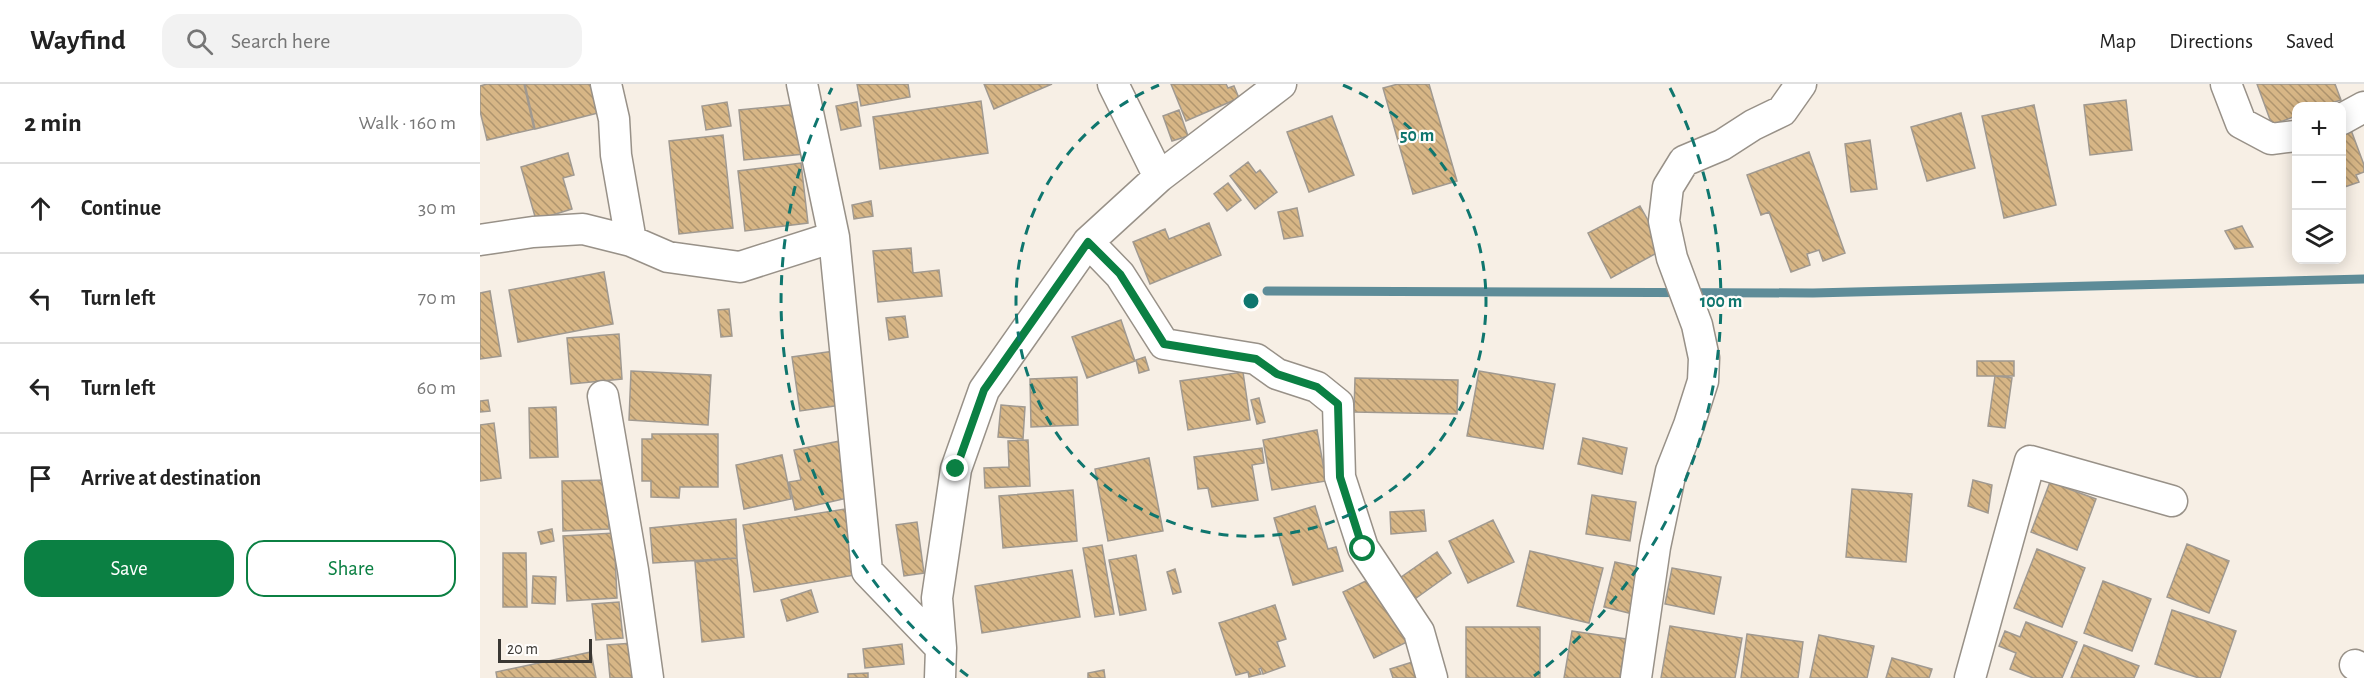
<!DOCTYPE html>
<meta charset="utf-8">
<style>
:root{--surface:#fff;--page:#f2f2f2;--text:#222;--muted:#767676;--line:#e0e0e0;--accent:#0b8043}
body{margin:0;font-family:"Alegreya Sans",sans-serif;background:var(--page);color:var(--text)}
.controls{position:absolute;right:18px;top:18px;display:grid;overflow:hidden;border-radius:12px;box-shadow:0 3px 15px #0003}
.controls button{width:54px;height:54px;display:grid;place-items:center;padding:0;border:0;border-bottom:2px solid var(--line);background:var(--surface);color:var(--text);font:30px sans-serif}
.scale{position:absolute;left:18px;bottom:15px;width:94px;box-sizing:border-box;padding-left:6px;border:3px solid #3a3733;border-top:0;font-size:16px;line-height:21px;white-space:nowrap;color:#3a3733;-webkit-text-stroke:4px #fffdfb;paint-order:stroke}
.stop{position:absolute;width:18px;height:18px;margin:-14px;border:4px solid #0b8043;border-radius:50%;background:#fff}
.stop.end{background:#0b8043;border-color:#fff;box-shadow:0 2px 6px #0008}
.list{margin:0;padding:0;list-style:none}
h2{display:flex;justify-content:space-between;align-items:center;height:78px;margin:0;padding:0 24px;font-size:26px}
h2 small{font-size:20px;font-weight:400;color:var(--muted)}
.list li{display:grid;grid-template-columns:39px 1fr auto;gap:18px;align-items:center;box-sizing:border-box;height:90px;padding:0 24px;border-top:2px solid var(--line)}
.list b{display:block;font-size:22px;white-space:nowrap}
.list em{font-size:20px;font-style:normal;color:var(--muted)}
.actions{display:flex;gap:12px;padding:18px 24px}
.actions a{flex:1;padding:14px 0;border:2px solid var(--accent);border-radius:18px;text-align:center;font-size:21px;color:var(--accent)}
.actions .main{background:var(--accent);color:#fff}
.icon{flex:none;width:33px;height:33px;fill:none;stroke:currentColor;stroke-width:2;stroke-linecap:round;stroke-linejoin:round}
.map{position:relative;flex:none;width:1884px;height:594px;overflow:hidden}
header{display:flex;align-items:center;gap:36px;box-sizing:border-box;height:84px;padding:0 30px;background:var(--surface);border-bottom:2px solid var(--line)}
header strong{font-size:28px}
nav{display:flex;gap:33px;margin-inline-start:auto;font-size:21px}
.search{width:420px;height:54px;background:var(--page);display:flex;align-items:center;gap:15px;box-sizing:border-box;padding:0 21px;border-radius:18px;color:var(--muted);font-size:22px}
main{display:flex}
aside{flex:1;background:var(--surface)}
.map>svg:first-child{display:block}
</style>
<header>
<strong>Wayfind</strong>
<div class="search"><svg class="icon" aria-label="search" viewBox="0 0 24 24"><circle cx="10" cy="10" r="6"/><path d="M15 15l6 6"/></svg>Search here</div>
<nav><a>Map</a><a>Directions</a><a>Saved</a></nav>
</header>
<main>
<aside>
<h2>2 min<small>Walk · 160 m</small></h2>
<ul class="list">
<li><svg class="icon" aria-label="ahead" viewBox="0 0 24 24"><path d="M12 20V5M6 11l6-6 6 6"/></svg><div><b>Continue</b></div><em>30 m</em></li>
<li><svg class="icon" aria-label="left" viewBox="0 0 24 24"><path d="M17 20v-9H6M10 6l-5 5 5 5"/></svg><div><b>Turn left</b></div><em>70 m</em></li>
<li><svg class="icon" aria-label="left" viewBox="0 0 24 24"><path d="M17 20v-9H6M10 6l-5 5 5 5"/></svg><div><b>Turn left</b></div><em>60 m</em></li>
<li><svg class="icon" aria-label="arrive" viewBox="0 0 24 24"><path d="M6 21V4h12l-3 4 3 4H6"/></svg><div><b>Arrive at destination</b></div></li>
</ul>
<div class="actions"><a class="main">Save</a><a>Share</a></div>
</aside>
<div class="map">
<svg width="1884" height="594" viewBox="0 0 1884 594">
<defs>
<pattern id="building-back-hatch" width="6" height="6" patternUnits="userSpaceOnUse" patternTransform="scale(1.5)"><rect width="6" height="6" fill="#d7b686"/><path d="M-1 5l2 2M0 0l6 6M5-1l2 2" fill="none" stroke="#af956e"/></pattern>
</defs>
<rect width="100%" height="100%" fill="#f7efe5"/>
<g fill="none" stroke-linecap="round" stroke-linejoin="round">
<!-- stream -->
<path stroke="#5e8c98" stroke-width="9" d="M787,207L1333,209L1884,195"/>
</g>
<!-- building -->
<path fill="url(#building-back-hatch)" stroke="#a09990" stroke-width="1.5" d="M7,0H44L54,45L7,56L0,27V2Z
M45,0H111L118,29L55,45Z
M377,0H428L430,13L381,22Z
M504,0H572L514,25Z
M691,0H746L748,4L754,2L759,14L706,37Z
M918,0H949L977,97L933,110L903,4Z
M1777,0H1855L1861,16L1842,22H1816V32L1792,41Z
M1646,16L1652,66L1610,71L1604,21Z
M501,17L508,69L400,85L393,33Z
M247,18L251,42L226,46L222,22Z
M377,18L381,42L361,46L356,22Z
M319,20L324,70L264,76L259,26Z
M1554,21L1576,121L1524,134L1502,32Z
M699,26L708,52L692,57L683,32Z
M1481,29L1495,84L1447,97L1431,43Z
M852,32L874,91L829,108L807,48Z
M1871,46L1884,81V88L1876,91L1879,98L1862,104V50Z
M243,51L253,144L199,150L189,57Z
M1390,56L1397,105L1371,108L1365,60Z
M1329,68L1365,169L1343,177L1339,166L1327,170L1330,181L1311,188L1289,128L1281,131L1267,91Z
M88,69L94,91L83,94L92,125L56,136L41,83Z
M768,78L776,89L780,86L797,108L775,125L750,92Z
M321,79L328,139L265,147L258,87Z
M748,99L761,116L747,127L734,110Z
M391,117L393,132L374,135L372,121Z
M1160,122L1184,165L1131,194L1108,149Z
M817,124L823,152L804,155L798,128Z
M729,139L741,171L670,200L653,158L685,145L689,155Z
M1762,142L1773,163L1755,165L1745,147Z
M431,164L433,189L459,186L462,212L398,218L393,167Z
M124,188L133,240L38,258L29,206Z
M10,207L21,272L0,275V209Z
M249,225L252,252L241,253L238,226Z
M425,232L428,253L409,256L406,234Z
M641,236L655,277L607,294L592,253Z
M139,250L142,295L91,300L87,254Z
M361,266L368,320L320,327L312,273Z
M665,273L669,286L659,289L656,276Z
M1497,277H1534V292H1497Z
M151,287L231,291L228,341L149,336Z
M999,287L1075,300L1063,365L987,352Z
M763,288L770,336L708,346L700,297Z
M1515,292L1532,294L1525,344L1508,342Z
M597,293L598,341L551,343L550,295Z
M875,294L978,296L977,330L874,328Z
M779,314L785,338L777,340L771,316Z
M8,316L10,327L0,328V317Z
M521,321L545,323L543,355L518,353Z
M76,323L78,373L50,374L49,324Z
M14,339L21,394L0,397V341Z
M837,346L846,397L792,406L783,356Z
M172,350H238V403H200L199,414L171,413V397H162V355H172Z
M1103,354L1147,364L1142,390L1098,380Z
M548,356L550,402L505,404L504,384L529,383L528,357Z
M360,357L372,413L315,426L309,398L321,396L314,366Z
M782,364L784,379L772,381L778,416L732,423L728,404L718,405L714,373Z
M302,371L311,415L264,425L256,381Z
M669,374L683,447L628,457L615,385Z
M128,396L129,445L83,447L82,397Z
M1493,396L1512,401L1508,429L1488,422Z
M1570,398L1616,415L1597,466L1551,448Z
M1372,405L1432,410L1426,478L1366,473Z
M593,406L597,457L523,464L519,412Z
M1112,411L1156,418L1150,457L1106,450Z
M835,422L848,465L856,463L863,487L813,501L794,434Z
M365,425L375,491L274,508L263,441Z
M944,426L946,447L911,450L910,428Z
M256,435L257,474L173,479L170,444Z
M1013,436L1034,478L988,499L969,457Z
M437,438L444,489L424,492L416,441Z
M72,445L74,457L61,460L58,448Z
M134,449L137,514L87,517L83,452Z
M1707,460L1749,477L1729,529L1687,513Z
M622,461L634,530L615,533L603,464Z
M1557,465L1605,484L1582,543L1534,524Z
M1050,467L1123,484L1109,539L1037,522Z
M957,468L971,489L932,517L917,496Z
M23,469H46L47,523H23Z
M656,471L666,526L640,531L629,476Z
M257,474L264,553L222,558L215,478Z
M1135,478L1163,484L1153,530L1124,523Z
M1192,484L1241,493L1234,530L1185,520Z
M695,485L701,508L693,510L687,488Z
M592,486L600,533L502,549L495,502Z
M53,492L76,493L75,520L52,519Z
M896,492L927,558L894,574L863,508Z
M1623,497L1671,515L1652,567L1604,549Z
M331,506L338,528L307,537L301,516Z
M139,518L143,554L116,556L112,520Z
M795,521L806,555L797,558L805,582L783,590L781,584L779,585L781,590L769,593L768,588L756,591L739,539Z
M1692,526L1756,547L1740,594H1719L1675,580Z
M1546,538L1597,558L1582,594H1553L1530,585L1536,569L1519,562L1525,547L1540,553Z
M1190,542L1262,554L1255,594H1181Z
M986,543H1060V594H986Z
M1092,547L1146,555L1140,594H1084Z
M1267,550L1323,558L1318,594H1261Z
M1339,551L1394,562L1387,594H1330Z
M153,559L155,594H130L127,561Z
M422,560L424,580L385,584L383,565Z
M1604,561L1659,582L1654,594H1591Z
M111,568L116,594H17L16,588Z
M1412,574L1452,585L1449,594H1406Z
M939,576L945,594H913L910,585Z
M624,586L625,594H608V589Z
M388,589V594H368V590Z"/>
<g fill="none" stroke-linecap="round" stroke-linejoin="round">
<!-- street casing -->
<g stroke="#989188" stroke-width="33">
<path id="street" d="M126,0L134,35L136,71L151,157
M322,0L354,153L387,487L461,564
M633,0L679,93
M1746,0L1761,39L1791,55L1816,52
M1862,35L1884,23
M0,156L53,148L103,145L151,157L188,173L260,183L354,153
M608,158L640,191L684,260L776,275L797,290L837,303L858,320L860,393L883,464L939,548L952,594
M123,312L153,486L168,594
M1875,581L1884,586
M460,594L461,564L457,514L476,385L504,306L608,158L679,93L801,0
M1156,594L1175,463L1191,387L1209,341L1223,297L1224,274L1217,241L1192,174L1184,137L1188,103L1204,77L1242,61L1273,41L1302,27L1321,0
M1490,594L1550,377L1692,417"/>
</g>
<!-- street -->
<use href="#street" stroke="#fff" stroke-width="30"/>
</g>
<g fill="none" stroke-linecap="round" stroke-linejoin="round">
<!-- route -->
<path stroke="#0b8043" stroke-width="8" d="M476,385L504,306L608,158L640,190L684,260L776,275L797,290L837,303L858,320L860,393L883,465"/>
</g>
<!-- distance rings -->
<g fill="none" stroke="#0f766e" stroke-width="3" stroke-dasharray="10 8">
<path d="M863 1A235 235 0 1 1 679 1"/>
<path d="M488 592A470 470 0 0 1 352 4M1190 4A470 470 0 0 1 1054 592"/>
</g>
<circle cx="771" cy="217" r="9" fill="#0f766e" stroke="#fffdfb" stroke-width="3"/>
<g font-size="18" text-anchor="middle" font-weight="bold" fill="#0f766e" stroke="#fffdfb" stroke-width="4.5" stroke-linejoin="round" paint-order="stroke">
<text x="937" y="57">50 m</text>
<text x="1241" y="223">100 m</text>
</g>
</svg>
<div class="controls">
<button>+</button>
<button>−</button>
<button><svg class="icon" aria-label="layers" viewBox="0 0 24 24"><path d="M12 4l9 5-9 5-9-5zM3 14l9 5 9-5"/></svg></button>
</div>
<div class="scale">20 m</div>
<div class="stop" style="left:883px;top:465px"></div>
<div class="stop end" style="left:476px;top:385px"></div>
</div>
</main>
